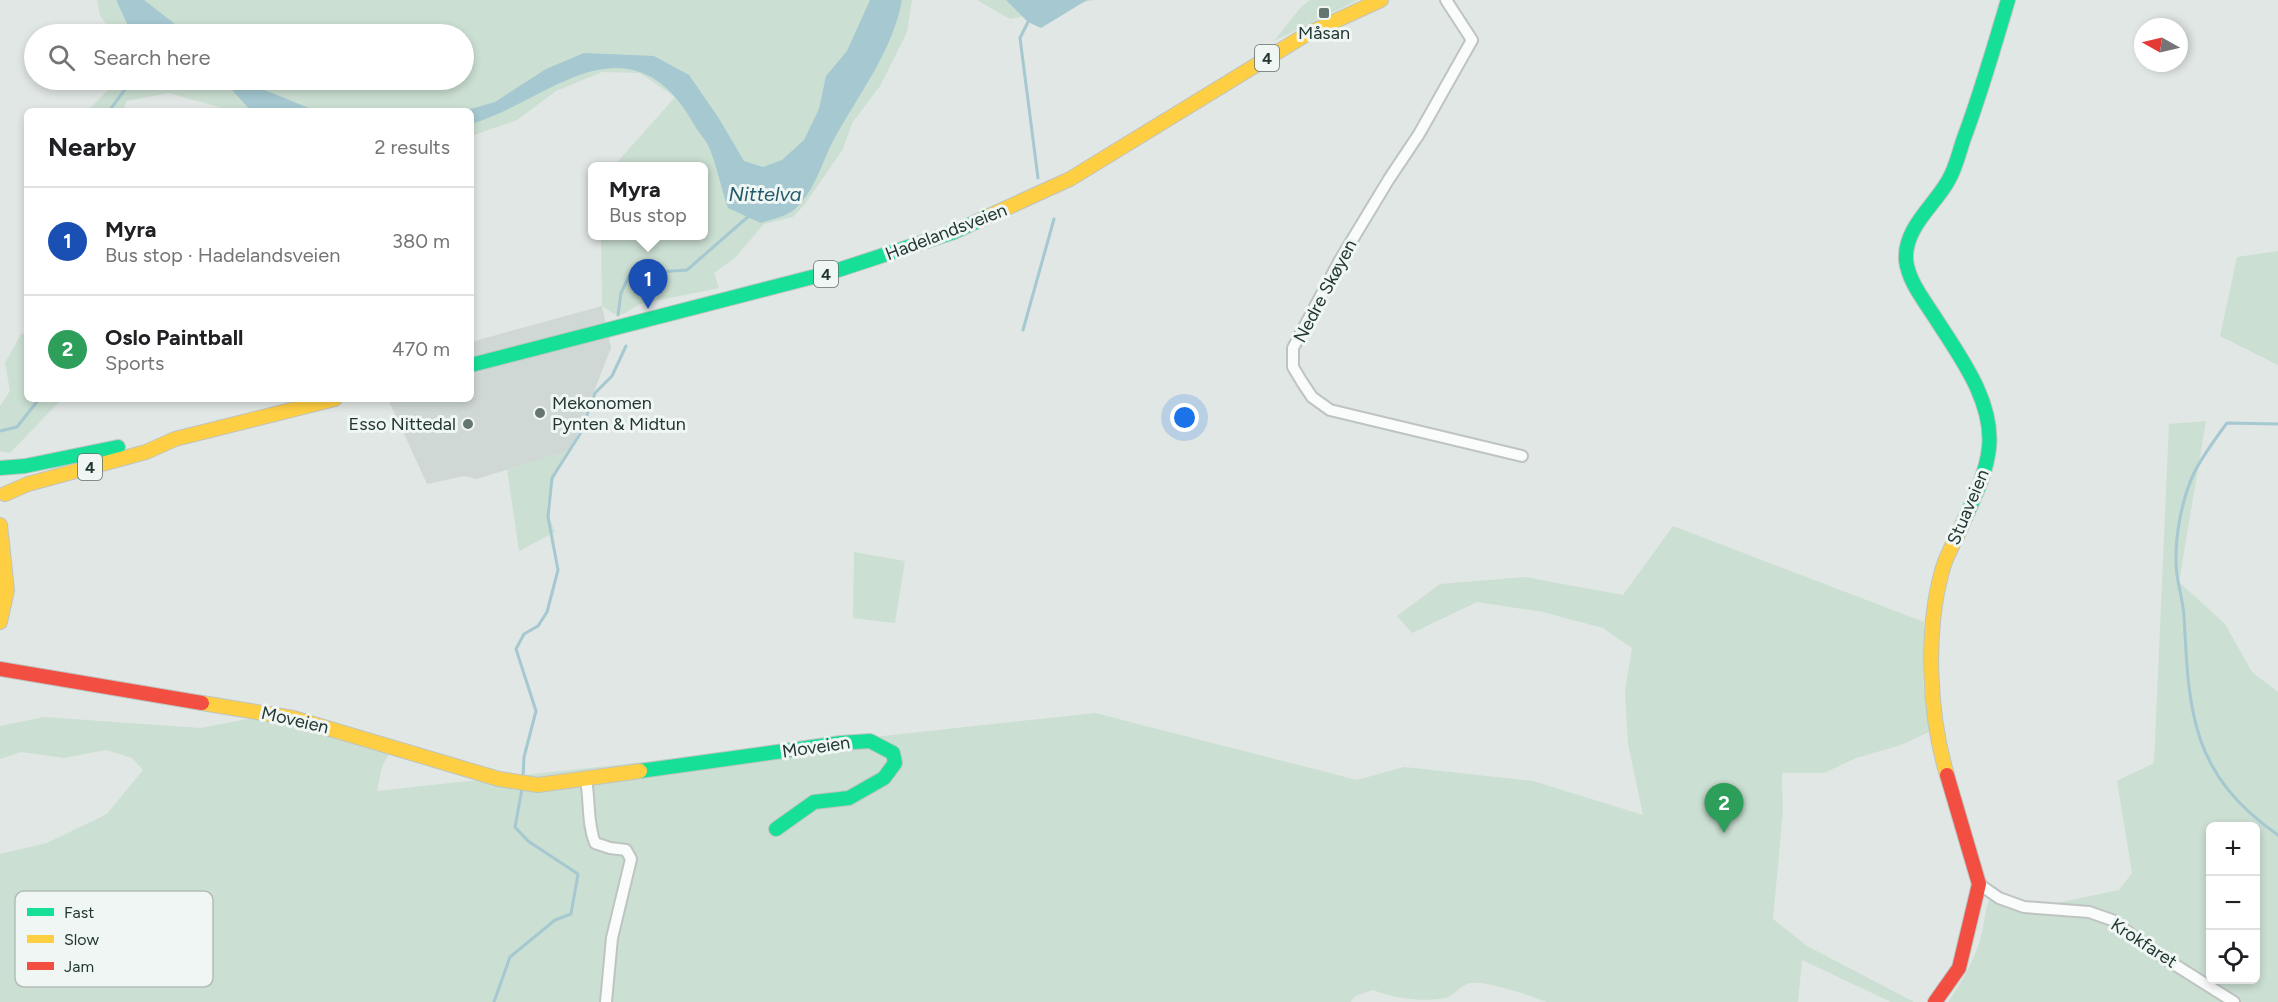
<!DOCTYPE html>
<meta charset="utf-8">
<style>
:root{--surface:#fff;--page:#f6f6f6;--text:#202124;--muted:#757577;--line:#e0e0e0;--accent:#657571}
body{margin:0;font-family:Figtree,sans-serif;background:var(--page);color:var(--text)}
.controls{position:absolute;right:18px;bottom:18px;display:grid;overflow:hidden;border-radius:9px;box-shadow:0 3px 9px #0003}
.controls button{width:54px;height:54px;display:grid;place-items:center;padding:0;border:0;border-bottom:2px solid var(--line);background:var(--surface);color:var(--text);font:30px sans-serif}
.compass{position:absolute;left:2134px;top:18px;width:54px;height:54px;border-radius:50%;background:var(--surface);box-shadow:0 3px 9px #0003;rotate:278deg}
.you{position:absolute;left:1185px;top:418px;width:21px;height:21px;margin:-15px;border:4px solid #fff;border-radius:50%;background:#1a73e8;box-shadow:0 0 0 9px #1a73e833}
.badge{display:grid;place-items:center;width:39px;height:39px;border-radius:50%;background:var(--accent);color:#fff;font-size:20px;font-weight:700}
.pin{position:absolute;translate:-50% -50px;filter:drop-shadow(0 2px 3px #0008)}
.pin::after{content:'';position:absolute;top:32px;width:21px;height:18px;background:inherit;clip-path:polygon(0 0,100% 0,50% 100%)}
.popup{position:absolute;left:588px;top:162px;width:120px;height:78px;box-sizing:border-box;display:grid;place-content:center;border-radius:9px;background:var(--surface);filter:drop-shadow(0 2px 4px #0005);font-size:20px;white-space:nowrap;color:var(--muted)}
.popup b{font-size:22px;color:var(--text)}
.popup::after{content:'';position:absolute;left:50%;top:100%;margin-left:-12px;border:12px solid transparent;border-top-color:var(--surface)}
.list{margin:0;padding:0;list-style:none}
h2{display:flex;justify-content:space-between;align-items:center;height:78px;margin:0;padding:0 24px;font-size:26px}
h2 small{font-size:20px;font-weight:400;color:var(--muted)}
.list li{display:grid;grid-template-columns:39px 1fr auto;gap:18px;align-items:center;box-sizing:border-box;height:108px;padding:0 24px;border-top:2px solid var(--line)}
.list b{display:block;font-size:22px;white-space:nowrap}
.list p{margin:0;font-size:20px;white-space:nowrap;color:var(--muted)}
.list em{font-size:20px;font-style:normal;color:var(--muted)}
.icon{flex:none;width:33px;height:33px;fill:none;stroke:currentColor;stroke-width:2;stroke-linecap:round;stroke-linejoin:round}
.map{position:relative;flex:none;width:2278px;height:1002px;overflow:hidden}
.search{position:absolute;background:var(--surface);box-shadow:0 3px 9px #0003;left:24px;top:24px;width:450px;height:66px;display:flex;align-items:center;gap:15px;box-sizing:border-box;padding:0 21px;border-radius:33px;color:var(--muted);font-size:22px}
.panel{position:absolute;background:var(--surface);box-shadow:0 3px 9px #0003;left:24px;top:108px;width:450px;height:294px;border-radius:9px}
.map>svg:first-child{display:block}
</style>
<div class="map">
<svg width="2278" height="1002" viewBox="0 0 2278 1002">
<rect width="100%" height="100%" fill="#e1e7e4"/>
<!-- built -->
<path fill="#cfd8d4" d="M602,306L611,348L571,450L477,479L464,476L427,484L388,399H471V342Z"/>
<!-- green -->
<path fill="#cbdfd2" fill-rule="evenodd" d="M97,0H912L907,32L880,86L852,123L843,149L805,204L793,217L764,224L735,258L714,273L719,288L640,304L623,314H614L602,306L601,236H704V166H614L675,97L640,73L602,72L556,91L517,120L471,136V111H232L169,93L127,101L122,111H87L118,80H464V34H114L100,16Z
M977,0H1094L1010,19Z
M1310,0H1358L1274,41L1301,7Z
M2278,251V365L2220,336L2237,257Z
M27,333V399H62L10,453L0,451V406L10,391L5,363L21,334Z
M2206,421L2179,582L2225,624L2252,672L2278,692V1002H1948C1962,981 1976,958 1982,933C1985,919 1985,908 1991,895L2043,906L2119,890L2132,873L2117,781L2154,763L2169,424ZM2210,826H2256V980H2210Z
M571,450C553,477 540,499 555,532L519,551L507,469Z
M1673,526L1924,622L1923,682L1931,731L1901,745L1856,758L1824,773H1782L1783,811L1773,919L1807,946L1914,1002H1891L1802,960L1798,1002H1547C1531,996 1486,980 1470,983C1461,985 1454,995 1446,998C1420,1002 1397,999 1373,990L1355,996L1351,1002H0V854L47,843L107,814L143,770L132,758L106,750L64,758L21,752L0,759V726L44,717L200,728L274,714L393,745L382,767L377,791L1095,713L1357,780L1404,767L1533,781L1643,815L1628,744L1625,691L1632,648L1603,628L1543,612L1477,602L1412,633L1397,616L1440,584L1525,577L1623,595Z
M854,552L905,561L895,623L853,618Z"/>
<!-- water -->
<path fill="#a5c8d1" d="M126,0H144L188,34C152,35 146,30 126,0Z
M870,0H902C892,54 856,97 831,145C821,166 813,193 795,209C786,217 772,219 761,223L728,208C721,188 717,166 709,147C706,140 700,134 696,128C666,73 628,53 567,80C532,95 509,112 471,124V111H464L495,102L546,69L584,53L654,56L689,75L718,117L744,161L763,167L782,160L804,140L819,109L826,76L847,51Z
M1006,0H1087L1041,28L1028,22Z
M223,80H246L255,86L316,111H251Z"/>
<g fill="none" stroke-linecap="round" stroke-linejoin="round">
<!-- stream -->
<path stroke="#a5c8d1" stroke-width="3" d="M1028,22L1020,38L1038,178
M109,111L132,80
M618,315L621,293L630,274L687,270L750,215
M1023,330L1054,219
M2278,424L2227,423C2215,439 2203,455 2194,473C2181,501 2173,544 2177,575C2179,589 2183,602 2184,616C2189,713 2191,774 2278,835
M0,431L17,427L39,399
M523,777L524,757L536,711L516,649L524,634L538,626L547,612L558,570L548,517L552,478L580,434L595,393L612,376L626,346
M494,1002L510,957L555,920L571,914L578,874L528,841L515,827L522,789"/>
<!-- river -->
<path stroke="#a5c8d1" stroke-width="18" d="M126,0L140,30L158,34"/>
<!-- street casing -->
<g stroke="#bec4c1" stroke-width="14">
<path id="street" d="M1446,0L1472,40L1419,134L1389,179L1340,260L1293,348V367L1302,382L1312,397L1330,410L1522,456
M586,780C590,801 587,823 595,843L610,848L626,850L631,859L612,938L606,1002
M1979,884L1999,898L2024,907L2089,912L2112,920L2153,951L2234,1002"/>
</g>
<!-- fast casing -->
<g stroke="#bec4c1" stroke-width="16">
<path id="fast" d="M471,365L832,272L954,232L989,216
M0,468L25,466L118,447
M1962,525C1973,500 1986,475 1989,448C1994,400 1958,354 1934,316C1923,299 1908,280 1906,260C1904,228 1934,206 1948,181C1956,168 1959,152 1964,138C1981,93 1994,47 2008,0
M640,771L841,743L870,741L893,753L895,763L884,778L849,798L814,802L776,829"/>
</g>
<!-- slow casing -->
<g stroke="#bec4c1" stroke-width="16">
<path id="slow" d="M989,216L1070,179L1307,34L1381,0
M5,494L28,484L146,452L175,439L335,399
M0,525L7,590L0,622
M202,703L293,718L499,779L538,785L640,771
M1947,775C1929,715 1925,632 1942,571C1946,555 1956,540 1962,525"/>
</g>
<!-- jam casing -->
<g stroke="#bec4c1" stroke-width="16">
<path id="jam" d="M0,669L202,703
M1935,1002L1959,968L1979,884L1947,775"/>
</g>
<!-- street -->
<use href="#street" stroke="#fafbfb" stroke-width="10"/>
<!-- fast -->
<use href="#fast" stroke="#16e098" stroke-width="14"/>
<!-- slow -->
<use href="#slow" stroke="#ffcf43" stroke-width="14"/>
<!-- jam -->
<use href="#jam" stroke="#f24e42" stroke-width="14"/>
</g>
<!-- markers -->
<g fill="#657571" stroke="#eff6f3" stroke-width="2">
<rect x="1318" y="7" width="12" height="12" rx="3"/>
<circle cx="540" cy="413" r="6"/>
<circle cx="468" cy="424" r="6"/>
</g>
<g text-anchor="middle" stroke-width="6" stroke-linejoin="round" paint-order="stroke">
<!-- shield labels -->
<g fill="#eff6f3" stroke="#60706d" stroke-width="1.5">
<rect x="1255" y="45" width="24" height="26" rx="4.5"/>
<rect x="814" y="261" width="24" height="26" rx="4.5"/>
<rect x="78" y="454" width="24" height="26" rx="4.5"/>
</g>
<g font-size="16" font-weight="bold" fill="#223733">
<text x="1267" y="64">4</text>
<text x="826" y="280">4</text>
<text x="90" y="473">4</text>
</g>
<!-- poi labels -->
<g font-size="18" fill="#223733" stroke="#eff6f3">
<text x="1324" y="39">Måsan</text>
<text x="552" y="409" text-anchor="start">Mekonomen<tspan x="552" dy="21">Pynten &amp; Midtun</tspan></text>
<text x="456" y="430" text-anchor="end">Esso Nittedal</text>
</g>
<!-- street labels -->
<g font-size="18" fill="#223733" stroke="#eff6f3">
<text transform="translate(946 232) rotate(-21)" y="6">Hadelandsveien</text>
<text transform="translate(1325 291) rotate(-62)" y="6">Nedre Skøyen</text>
<text transform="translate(1968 507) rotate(-67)" y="6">Stuaveien</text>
<text transform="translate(295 720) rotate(13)" y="6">Moveien</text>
<text transform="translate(816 747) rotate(-8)" y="6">Moveien</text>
<text transform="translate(2144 943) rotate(33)" y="6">Krokfaret</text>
</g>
<!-- water labels -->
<g font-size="20" font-style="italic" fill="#225a6c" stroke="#eff6f3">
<text x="765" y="201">Nittelva</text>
</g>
</g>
<!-- legend -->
<rect x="15" y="891" width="198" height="96" rx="9" fill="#eff6f3" stroke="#b2bdb9" stroke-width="1.5"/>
<rect x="27" y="908" width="27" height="8" fill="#16e098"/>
<rect x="27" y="935" width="27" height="8" fill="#ffcf43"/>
<rect x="27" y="962" width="27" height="8" fill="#f24e42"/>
<g font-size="16" fill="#223733">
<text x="64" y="918">Fast</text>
<text x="64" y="945">Slow</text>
<text x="64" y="972">Jam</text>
</g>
</svg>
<div class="controls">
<button>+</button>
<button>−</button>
<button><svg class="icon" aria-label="locate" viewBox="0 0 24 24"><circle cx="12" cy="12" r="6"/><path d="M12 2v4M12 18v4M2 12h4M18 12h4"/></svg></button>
</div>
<svg class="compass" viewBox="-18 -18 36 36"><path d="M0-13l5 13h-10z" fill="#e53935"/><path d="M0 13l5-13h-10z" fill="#757577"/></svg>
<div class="you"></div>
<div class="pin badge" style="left:648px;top:309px;background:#1a4fb4">1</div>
<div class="popup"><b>Myra</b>Bus stop</div>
<div class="pin badge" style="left:1724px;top:833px;background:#2e9e5b">2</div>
<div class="search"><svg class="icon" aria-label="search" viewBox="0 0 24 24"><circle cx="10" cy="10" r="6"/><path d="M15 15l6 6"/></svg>Search here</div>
<section class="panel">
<h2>Nearby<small>2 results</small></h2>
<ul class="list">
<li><span class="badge" style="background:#1a4fb4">1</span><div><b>Myra</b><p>Bus stop · Hadelandsveien</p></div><em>380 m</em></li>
<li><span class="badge" style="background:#2e9e5b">2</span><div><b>Oslo Paintball</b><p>Sports</p></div><em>470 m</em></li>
</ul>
</section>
</div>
